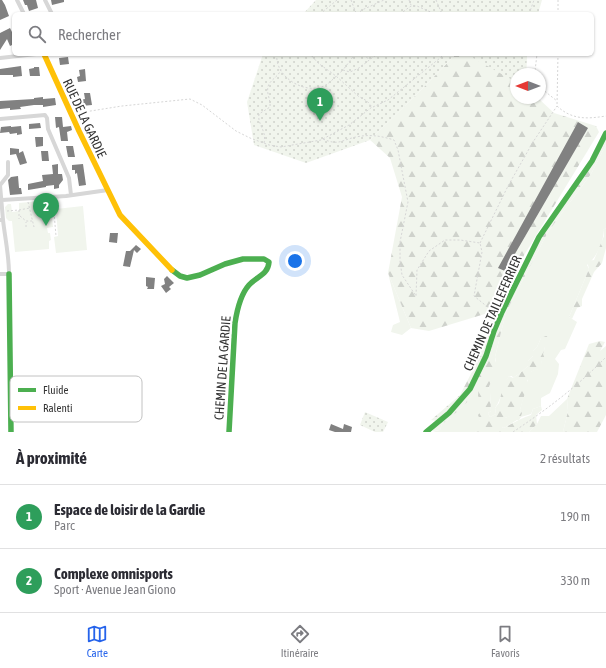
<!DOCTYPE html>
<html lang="fr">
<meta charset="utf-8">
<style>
:root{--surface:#fff;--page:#f2f2f3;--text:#2b2b33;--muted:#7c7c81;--line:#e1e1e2;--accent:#2563eb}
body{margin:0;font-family:"Asap Condensed",sans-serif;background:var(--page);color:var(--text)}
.compass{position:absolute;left:510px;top:68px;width:36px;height:36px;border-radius:50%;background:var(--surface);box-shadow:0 1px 3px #0004;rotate:270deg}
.you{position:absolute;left:295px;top:261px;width:14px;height:14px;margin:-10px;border:3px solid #fff;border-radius:50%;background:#1a73e8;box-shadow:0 0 0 6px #1a73e833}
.badge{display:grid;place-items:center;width:26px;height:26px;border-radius:50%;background:var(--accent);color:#fff;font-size:13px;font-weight:700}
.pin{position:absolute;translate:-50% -33px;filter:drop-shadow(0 1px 2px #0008)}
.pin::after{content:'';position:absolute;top:21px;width:14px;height:12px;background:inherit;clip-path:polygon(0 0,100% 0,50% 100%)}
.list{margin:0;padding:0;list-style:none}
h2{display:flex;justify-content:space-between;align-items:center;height:52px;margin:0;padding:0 16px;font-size:17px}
h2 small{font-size:13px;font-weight:400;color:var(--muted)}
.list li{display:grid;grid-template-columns:26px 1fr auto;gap:12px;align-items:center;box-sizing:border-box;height:64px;padding:0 16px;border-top:1px solid var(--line)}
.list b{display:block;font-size:15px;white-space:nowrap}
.list p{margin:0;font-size:13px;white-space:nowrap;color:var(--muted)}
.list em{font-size:13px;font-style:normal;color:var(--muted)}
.icon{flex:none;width:22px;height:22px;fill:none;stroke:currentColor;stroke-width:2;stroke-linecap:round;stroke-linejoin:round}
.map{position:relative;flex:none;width:606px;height:432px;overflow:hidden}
.search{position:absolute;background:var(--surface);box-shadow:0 1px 3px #0004;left:12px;right:12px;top:12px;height:44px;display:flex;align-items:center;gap:10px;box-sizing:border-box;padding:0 14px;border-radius:6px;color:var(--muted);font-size:15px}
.sheet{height:180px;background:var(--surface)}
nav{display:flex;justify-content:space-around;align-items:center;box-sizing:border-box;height:56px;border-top:1px solid var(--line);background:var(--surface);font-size:11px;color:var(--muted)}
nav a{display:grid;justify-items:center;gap:2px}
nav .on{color:var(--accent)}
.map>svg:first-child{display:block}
</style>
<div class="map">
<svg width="606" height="432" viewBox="0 0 606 432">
<defs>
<pattern id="forest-firs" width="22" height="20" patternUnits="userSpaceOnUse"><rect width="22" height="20" fill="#f1f5ed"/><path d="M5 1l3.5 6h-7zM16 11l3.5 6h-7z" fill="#cfd2cc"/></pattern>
<pattern id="park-dots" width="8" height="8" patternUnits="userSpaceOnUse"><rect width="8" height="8" fill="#f1f5ed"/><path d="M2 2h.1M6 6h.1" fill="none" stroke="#cfd2cc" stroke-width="1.8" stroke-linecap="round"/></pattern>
</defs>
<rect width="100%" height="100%" fill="#fff"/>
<!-- grass -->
<path fill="#f1f5ed" d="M606,145V228L603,230C605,241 596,258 587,265L589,269L569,317L577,322L565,349L561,350L555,359L559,364L558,374L550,393L541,398V406L533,409L531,414L521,417L519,420H517L504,428L502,427L505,418L516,413H522L520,410C522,404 528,376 530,373C533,369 538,369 542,369L541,360L545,347L541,338L537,347L533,351V356L528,361V366L520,373L513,378L512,376H509C502,386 502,399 495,408L496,414L490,417L488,413L491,411L490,392H488V389L491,382L492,369L496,361L495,357L506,312L548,232L591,174Z
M50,200L53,227L47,228L48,233H50L51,240L49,241V249L15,252L12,221H9L6,218L5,207L8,204H11L12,212L19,211V203Z
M83,206L87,250L56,253L54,237L58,236L56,209Z
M388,273L411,328L402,335L391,332L393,325L400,322Z
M479,384L482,402L480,420L473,428L476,432H432L440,430L442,424L451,418V416C464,407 472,397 479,384Z
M567,399L568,411L563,432H529L537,424L541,416H549Z"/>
<!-- forest -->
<path fill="url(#forest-firs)" d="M456,54H527L526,74H516V98H538L554,113L596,126L599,132L492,308L502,317L540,238L606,138V145L591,174L548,232L506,312L495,357L496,364L492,369L493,372L492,382H491L488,389V392L490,391L491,411L488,413L490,417L496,414L495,408L499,403L504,383L509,376L513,378L520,373L528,366V361L533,356V351L537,347L541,338L546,336L551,338L547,347H545L543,354L545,359L541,360L542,364L543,366L542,369L535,370L531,372L532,376V379L527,380V386L520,410L522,413L521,416H517L516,414L505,418L507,423L502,427L504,428C513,423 521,418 531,415L533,409L541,406L542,410L536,415L537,424L529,432H476L472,429L474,424L480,420L478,415L481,411L478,408V405L482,402L478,396L479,385C472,398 463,407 452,416L451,418L442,424L440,430L433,431L436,421L431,420L460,395L474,368L487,338V325L490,321L488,318V313L429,331L411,328L388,273L402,197L390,158L370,140L420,91Z
M606,228V248L602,263L594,272L582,299V306L577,308L572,319L569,317L589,269L587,261L594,260L604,236L603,230Z
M600,341L605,342L600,351L606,346V415L597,432H563L568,411L567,399L589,344Z"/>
<!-- park -->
<path fill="url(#park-dots)" d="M316,0H542L538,14H303Z
M263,54H456L420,91L370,140L306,163L254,145L247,102Z
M466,54H527L526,74H516V82Z
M365,412L388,422L383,432H375L360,425Z"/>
<!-- building -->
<path fill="#818181" d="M0,0H2L5,5L9,16L0,20Z
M23,0H36L38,8L29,11L27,5H25Z
M51,0H64V2L52,5Z
M10,28L14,36V44L10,46L7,39L0,50V33Z
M68,57L69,64L60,65L59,58Z
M21,66L22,76L13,77V75H0V69Z
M34,67H39L40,76H30L29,69L34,68Z
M85,69L86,81L78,82L77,77L80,76L79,70Z
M84,93H90L92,105L81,106L80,100L85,99Z
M43,97V99L55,98L56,105L43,107V105H34L20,107L21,109L10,110V108L0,109V101L34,99V98Z
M55,117H62L63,127L71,126L72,130L67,132L68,141H61L59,127L56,128Z
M578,122L588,128L505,271L498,268Z
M40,123L41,128L29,129V124Z
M11,126V127L21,126L22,134L17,135V133L10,134L9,132L0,133L1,127Z
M35,137H43V146L36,147Z
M66,146H73L75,157H68Z
M10,148L19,149V153L23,151L27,163L20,165L16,154L10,155Z
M41,151H48L49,161H42Z
M58,164V174H62L63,180L59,185V188L54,189V185L46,186V187L28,190V184L43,181L42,175L53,174L52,165Z
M83,164L86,185L79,186L77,173L75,174V170H72V165Z
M18,176L19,188H21L22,194L10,195L8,180L11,177Z
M110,233H118L117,243L109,242Z
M136,245L141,249L137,253L134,250L130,267L123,266L126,251H130Z
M510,272L514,274L508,284L504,282Z
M167,276L174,283L169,287L171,289L166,293L161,286L165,284L164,279Z
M146,277L155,278L154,289H147L148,287L146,286Z
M331,424L343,429L344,424L352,427L351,432H335L329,430Z"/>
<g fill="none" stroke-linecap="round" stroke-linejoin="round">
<!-- path -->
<path stroke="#d6d6d6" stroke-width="1" stroke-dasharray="2 2" stroke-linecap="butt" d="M351,0L356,13
M409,0L411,5
M436,0L442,14
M320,14L337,0
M357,14L362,10L384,0
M400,14L411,6H417L435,14
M529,14L534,0
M558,14V0
M277,54C274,76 304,95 324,86C330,83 337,75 343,70
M355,54L343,70L350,72L359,68L377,54
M364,54L369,60
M558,54L557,106C572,120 587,119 606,116
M536,74L535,71L537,54
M540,85L542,89L557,101
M373,107L388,100L445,54
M78,113L122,106L190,99L202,105L236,131L250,138L269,145L281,147L321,140L349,125L372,107L367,101L358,96L336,76L318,63L310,54
M323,139C339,146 341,140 356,137C370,134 381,136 394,140L398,150L408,202L400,242V261L402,275L416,296L417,270L429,251L445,240H460L480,243L482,252L474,296L495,313
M264,143C267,130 257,125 259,114L270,107C271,99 265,92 269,84C273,78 279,76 281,69
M53,201L56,236
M28,202L34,227
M19,210L30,208
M7,211L19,210V219
M20,216L26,221H32
M26,227V222
M480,243L508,186L533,142L557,106
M513,432C546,410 578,386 606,357"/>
<!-- street -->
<path stroke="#d7d7d7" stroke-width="4" d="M17,0L24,14
M45,0L52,14
M0,58L36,54
M0,119L45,115L47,118L48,129L69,178L71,195
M1,184L8,175V162
M0,185L3,220H0
M2,200L66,196L108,190
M0,274H9C9,255 5,238 3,220"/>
<!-- fast -->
<path stroke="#4caf50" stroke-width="5.5" d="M172,270L180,276L187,278L200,275L225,264L243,259H264L269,262C268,275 257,276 249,285C240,295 237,310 235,323L229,432
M9,274L11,432
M426,432L449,413L470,389L486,356L494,331L502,312L539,237L592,161L606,133"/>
<!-- slow -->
<path stroke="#ffc107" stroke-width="5.5" d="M44,54L79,131L120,215L172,270"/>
</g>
<g text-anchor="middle" stroke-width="4" stroke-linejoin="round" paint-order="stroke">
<!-- street labels -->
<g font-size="13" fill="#333" stroke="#fff">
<text transform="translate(85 118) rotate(65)" y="5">RUE DE LA GARDIE</text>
<text transform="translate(492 313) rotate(-66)" y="5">CHEMIN DE TAILLEFERRIER</text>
<text transform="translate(222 368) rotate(-86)" y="5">CHEMIN DE LA GARDIE</text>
</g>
</g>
<!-- legend -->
<rect x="10" y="376" width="132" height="46" rx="6" fill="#fff" stroke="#c2c2c2" stroke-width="1"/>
<rect x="18" y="388" width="18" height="4" fill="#4caf50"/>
<rect x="18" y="406" width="18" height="4" fill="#ffc107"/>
<g font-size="11" fill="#333">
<text x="43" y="394">Fluide</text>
<text x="43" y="412">Ralenti</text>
</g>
</svg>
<svg class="compass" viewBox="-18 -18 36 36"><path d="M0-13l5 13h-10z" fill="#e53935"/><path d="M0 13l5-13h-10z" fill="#7c7c81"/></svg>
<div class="you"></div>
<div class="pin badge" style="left:320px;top:121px;background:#2e9e5b">1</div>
<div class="pin badge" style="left:46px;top:226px;background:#2e9e5b">2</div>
<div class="search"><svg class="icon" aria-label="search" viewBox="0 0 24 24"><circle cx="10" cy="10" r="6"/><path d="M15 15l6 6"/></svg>Rechercher</div>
</div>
<section class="sheet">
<h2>À proximité<small>2 résultats</small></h2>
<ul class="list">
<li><span class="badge" style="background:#2e9e5b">1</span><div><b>Espace de loisir de la Gardie</b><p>Parc</p></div><em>190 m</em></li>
<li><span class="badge" style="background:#2e9e5b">2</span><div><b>Complexe omnisports</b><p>Sport · Avenue Jean Giono</p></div><em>330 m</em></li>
</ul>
</section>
<nav>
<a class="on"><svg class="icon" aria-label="map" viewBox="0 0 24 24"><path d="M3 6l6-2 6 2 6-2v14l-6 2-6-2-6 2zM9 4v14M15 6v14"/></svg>Carte</a>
<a><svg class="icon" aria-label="directions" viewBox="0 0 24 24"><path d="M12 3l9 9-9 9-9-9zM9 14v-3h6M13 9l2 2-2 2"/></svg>Itinéraire</a>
<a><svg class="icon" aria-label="saved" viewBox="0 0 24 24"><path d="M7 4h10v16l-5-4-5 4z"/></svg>Favoris</a>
</nav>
